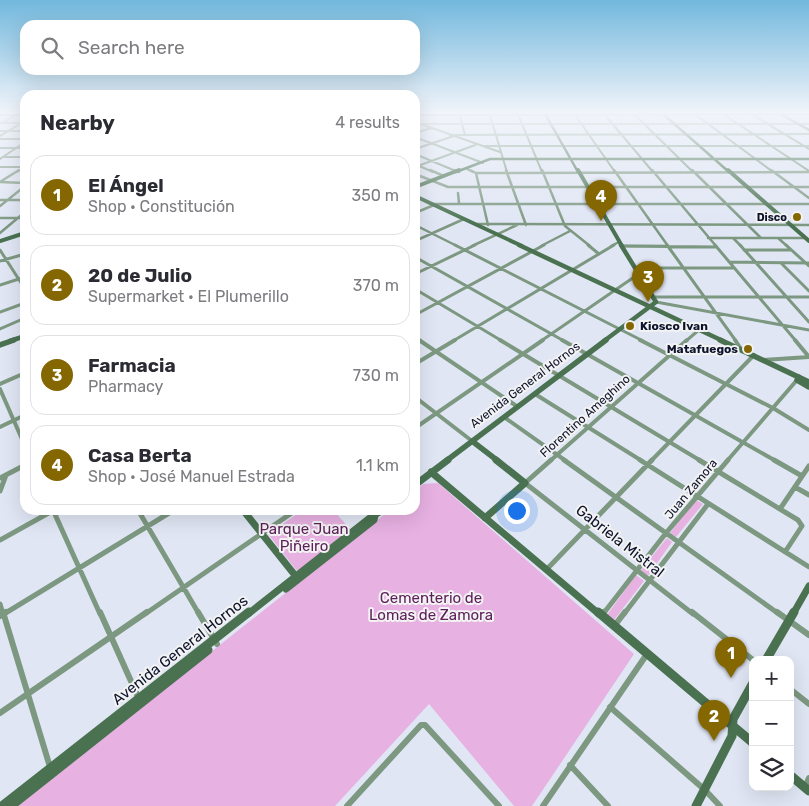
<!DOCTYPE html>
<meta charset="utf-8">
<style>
:root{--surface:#fff;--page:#f7f7f7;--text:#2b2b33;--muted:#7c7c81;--line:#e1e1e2;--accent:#846700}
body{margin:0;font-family:Rubik,sans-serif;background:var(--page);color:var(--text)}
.controls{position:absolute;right:15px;bottom:15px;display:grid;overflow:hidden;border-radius:10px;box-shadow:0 5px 20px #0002}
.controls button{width:45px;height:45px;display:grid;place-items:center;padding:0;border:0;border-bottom:1px solid var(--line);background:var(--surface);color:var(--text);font:25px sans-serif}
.you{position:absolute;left:516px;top:510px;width:18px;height:18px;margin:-12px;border:4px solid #fff;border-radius:50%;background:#1a73e8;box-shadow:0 0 0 8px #1a73e833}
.badge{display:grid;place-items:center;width:32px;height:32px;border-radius:50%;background:var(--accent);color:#fff;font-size:16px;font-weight:700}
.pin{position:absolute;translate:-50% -41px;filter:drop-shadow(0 1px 2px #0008)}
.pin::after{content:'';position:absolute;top:26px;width:18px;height:15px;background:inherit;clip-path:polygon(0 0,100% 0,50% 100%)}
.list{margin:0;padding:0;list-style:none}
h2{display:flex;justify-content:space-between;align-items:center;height:65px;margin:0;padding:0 20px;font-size:21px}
h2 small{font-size:16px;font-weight:400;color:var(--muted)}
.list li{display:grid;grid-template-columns:32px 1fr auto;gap:15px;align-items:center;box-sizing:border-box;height:80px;margin:0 10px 10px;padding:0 10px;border:1px solid var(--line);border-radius:15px}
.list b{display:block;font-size:19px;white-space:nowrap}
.list p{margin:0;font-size:16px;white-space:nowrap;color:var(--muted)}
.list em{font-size:16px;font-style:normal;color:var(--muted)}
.icon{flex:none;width:28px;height:28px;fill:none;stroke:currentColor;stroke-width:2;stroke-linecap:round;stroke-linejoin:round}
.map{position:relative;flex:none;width:809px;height:806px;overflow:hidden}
.search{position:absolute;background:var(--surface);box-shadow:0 5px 20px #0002;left:20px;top:20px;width:400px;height:55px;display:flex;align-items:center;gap:12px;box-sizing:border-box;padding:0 18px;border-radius:15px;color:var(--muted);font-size:19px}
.panel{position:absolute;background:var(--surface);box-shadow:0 5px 20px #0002;left:20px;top:90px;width:400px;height:425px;border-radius:15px}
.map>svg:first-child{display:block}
</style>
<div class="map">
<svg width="809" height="806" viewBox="0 0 809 806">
<rect width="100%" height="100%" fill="#e0e6f4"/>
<!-- green -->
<path fill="#e7b1e2" d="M438,483L634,654L532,806H514L429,704L335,806H17L390,510H415V491L423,484Z
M696,500L703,504L676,537L670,533Z
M303,510H333L351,530L297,571L268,534Z
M667,538L672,542L648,576L641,570Z
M636,575L644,581L614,620L607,615Z"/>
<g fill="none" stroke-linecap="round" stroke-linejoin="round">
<!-- street-far5 -->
<path stroke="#7d9881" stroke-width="2" d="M489,112L507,172
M517,112L542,172
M573,112L615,172
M720,112L809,171
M429,115L438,112
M605,115L653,172
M635,115L693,172
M696,115L773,172
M753,115L809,149
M460,116L465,135
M4,122L16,115
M415,122L500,152
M0,123H20
M421,124H809
M0,131H25
M415,133L432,128
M450,135L809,134
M0,136L25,121
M415,137L483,163
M0,139H25
M482,146H809
M0,148H25
M415,149L454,136
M415,154L458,172
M5,157H25
M0,159L25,142
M417,165L433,172
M0,167H25
M415,167L478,144
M467,169L473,172
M17,172L25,167"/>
<!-- street-far4 -->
<path stroke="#7d9881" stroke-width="2.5" d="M430,170L444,176
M455,170L459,172
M470,170L476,173L809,172
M506,170L526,225
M542,170L565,226L590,246
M614,170L668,246
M652,170L716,246
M692,170L761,238
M771,170L809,198
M476,173L488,225
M415,174L448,187H809
M0,182L19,170
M0,182L25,183
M458,193L459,203
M0,200H25
M431,204H809
M0,206L25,186
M415,213L434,205
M0,218H25
M476,224L809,225
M415,225L457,246
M0,233L25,212
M708,238H805
M733,238L741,246
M778,238L787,246
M415,241L464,219
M472,246L517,225
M541,246L570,231
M611,246L619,242
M622,246H668"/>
<!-- street-far3 -->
<path stroke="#7d9881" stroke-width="3" d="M455,245L643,341
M588,245L599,254
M667,245L736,341
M715,245L796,341
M740,245L809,322
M786,245L809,266
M622,246L715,247
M0,250L25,289
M744,250H791
M415,257L564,341
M0,261L25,254
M729,262L809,263
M781,263L809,291
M636,268H733
M415,274L475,245
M0,285L25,277
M415,289L502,341
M654,297H809
M656,302L809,330
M0,312L25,303
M415,315L544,245
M0,329L25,318
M415,337L421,341
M453,341L614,245
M541,341L640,273
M686,341L700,329"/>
<!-- street-far2 -->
<path stroke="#7d9881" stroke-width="4" d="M419,340L518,407
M500,340L701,461
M562,340L776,461
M640,340L773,408L809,430
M735,340L741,349
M795,340L809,357
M763,360L809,357
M415,364L455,340
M0,384L25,373
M0,389L25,446
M535,394L642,461
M415,397L472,441
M504,417L566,461
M0,427L25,415
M415,428L543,340
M550,461L687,340
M651,461L754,355
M727,461L797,380"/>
<!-- street-far1 -->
<path stroke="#7d9881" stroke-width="5" d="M551,460L525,483L693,614
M564,460L779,614
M640,460L809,567
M699,460L798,520L802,526L785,552
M774,460L802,476
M0,478L25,465
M795,487L809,495
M0,491L6,475
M780,509L809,466
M53,510L100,614
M138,510L199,614
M0,540L54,510
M547,569L652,460
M0,604L3,614
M4,614L174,510
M145,614L296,510
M603,614L666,533L728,460
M624,614L708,504"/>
<!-- street -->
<path stroke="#7d9881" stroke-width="6" d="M3,612L50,767
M100,612L139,699
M198,612L217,644
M692,612L753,660
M777,612L809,635
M602,615L604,612
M0,616L6,612
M615,625L625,612
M790,689L809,704
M610,707L705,790L720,806
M0,713L147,612
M570,765L608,806
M805,787L809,778
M347,806L421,725H425L499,806
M543,806L647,654"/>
<!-- secondary-far5 -->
<path stroke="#4a7251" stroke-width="2.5" d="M544,112L578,172
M777,112L809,130
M663,114L729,172
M456,172L490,159H809"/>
<!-- secondary-far4 -->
<path stroke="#4a7251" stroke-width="4" d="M578,170L622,246
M728,170L809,241
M415,187L459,170
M415,196L522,246
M0,241L25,233"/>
<!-- secondary-far3 -->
<path stroke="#4a7251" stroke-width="4.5" d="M519,245L723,341
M10,341L25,336
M604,341L656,302L621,245"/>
<!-- secondary-far2 -->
<path stroke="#4a7251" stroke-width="5.5" d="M720,340L809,382
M0,345L14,340
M799,377L797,380L809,387
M472,441L498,461
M446,461L606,340"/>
<!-- secondary-far1 -->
<path stroke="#4a7251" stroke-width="7" d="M431,472L599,614
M415,485L448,460
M243,510L298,579
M485,518L525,483L496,460
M286,589L374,520L375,516
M248,614L371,517L383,510
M793,614L809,586"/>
<!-- secondary -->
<path stroke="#4a7251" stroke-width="9" d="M598,612L753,743
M766,660L794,612
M790,775L809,791
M2,806L249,612
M11,806L208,650
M696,806L732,736L733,719L753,683"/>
<!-- primary -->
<path fill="#235730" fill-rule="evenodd" d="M809,113V115L415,116V114Z
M0,114H25V116H0Z"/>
</g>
<!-- sky -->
<linearGradient id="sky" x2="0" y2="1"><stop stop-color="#72b8dd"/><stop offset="0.5" stop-color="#f1f4fa"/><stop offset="1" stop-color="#f1f4fa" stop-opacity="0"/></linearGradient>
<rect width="809" height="225" fill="url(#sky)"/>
<!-- markers -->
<g fill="#846700" stroke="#f3f3f3" stroke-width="2">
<circle cx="797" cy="217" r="5"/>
<circle cx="630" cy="326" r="5"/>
<circle cx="748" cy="349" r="5"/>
</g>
<g text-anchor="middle" stroke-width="4" stroke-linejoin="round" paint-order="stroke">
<!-- far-poi labels -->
<g font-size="11" font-weight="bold" fill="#0c132c" stroke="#f3f3f3" text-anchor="end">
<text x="787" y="221">Disco</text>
</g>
<!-- poi labels -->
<g font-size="12" font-weight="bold" fill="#0c132c" stroke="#f3f3f3" text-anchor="start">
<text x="640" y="330">Kiosco Ivan</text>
<text x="738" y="353" text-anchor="end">Matafuegos</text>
</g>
<!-- street labels -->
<g font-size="12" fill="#0c132c" stroke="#f3f3f3">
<text transform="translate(525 385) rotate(-37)" y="4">Avenida General Hornos</text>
<text transform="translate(585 416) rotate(-42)" y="4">Florentino Ameghino</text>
<text transform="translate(691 489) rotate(-50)" y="4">Juan Zamora</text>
</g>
<!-- near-park labels -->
<g font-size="15" fill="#5e205b" stroke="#f3f3f3">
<text x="304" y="534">Parque Juan<tspan x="304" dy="17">Piñeiro</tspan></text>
<text x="431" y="603">Cementerio de<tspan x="431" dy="17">Lomas de Zamora</tspan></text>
</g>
<!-- near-street labels -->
<g font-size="15" fill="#0c132c" stroke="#f3f3f3">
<text transform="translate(620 541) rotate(38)" y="5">Gabriela Mistral</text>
<text transform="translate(180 650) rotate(-38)" y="5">Avenida General Hornos</text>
</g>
</g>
</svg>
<div class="controls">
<button>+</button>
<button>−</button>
<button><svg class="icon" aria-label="layers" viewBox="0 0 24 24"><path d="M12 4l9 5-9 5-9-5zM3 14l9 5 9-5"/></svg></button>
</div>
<div class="you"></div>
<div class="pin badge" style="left:731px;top:678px">1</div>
<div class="pin badge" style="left:714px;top:741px">2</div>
<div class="pin badge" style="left:648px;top:302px">3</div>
<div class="pin badge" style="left:601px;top:221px">4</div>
<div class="search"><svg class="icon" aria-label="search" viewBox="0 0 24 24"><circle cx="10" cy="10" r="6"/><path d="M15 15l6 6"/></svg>Search here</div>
<section class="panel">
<h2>Nearby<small>4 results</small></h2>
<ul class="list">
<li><span class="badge">1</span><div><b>El Ángel</b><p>Shop · Constitución</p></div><em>350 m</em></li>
<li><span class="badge">2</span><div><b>20 de Julio</b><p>Supermarket · El Plumerillo</p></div><em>370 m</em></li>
<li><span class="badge">3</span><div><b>Farmacia</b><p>Pharmacy</p></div><em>730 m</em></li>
<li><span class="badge">4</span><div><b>Casa Berta</b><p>Shop · José Manuel Estrada</p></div><em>1.1 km</em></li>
</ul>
</section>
</div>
